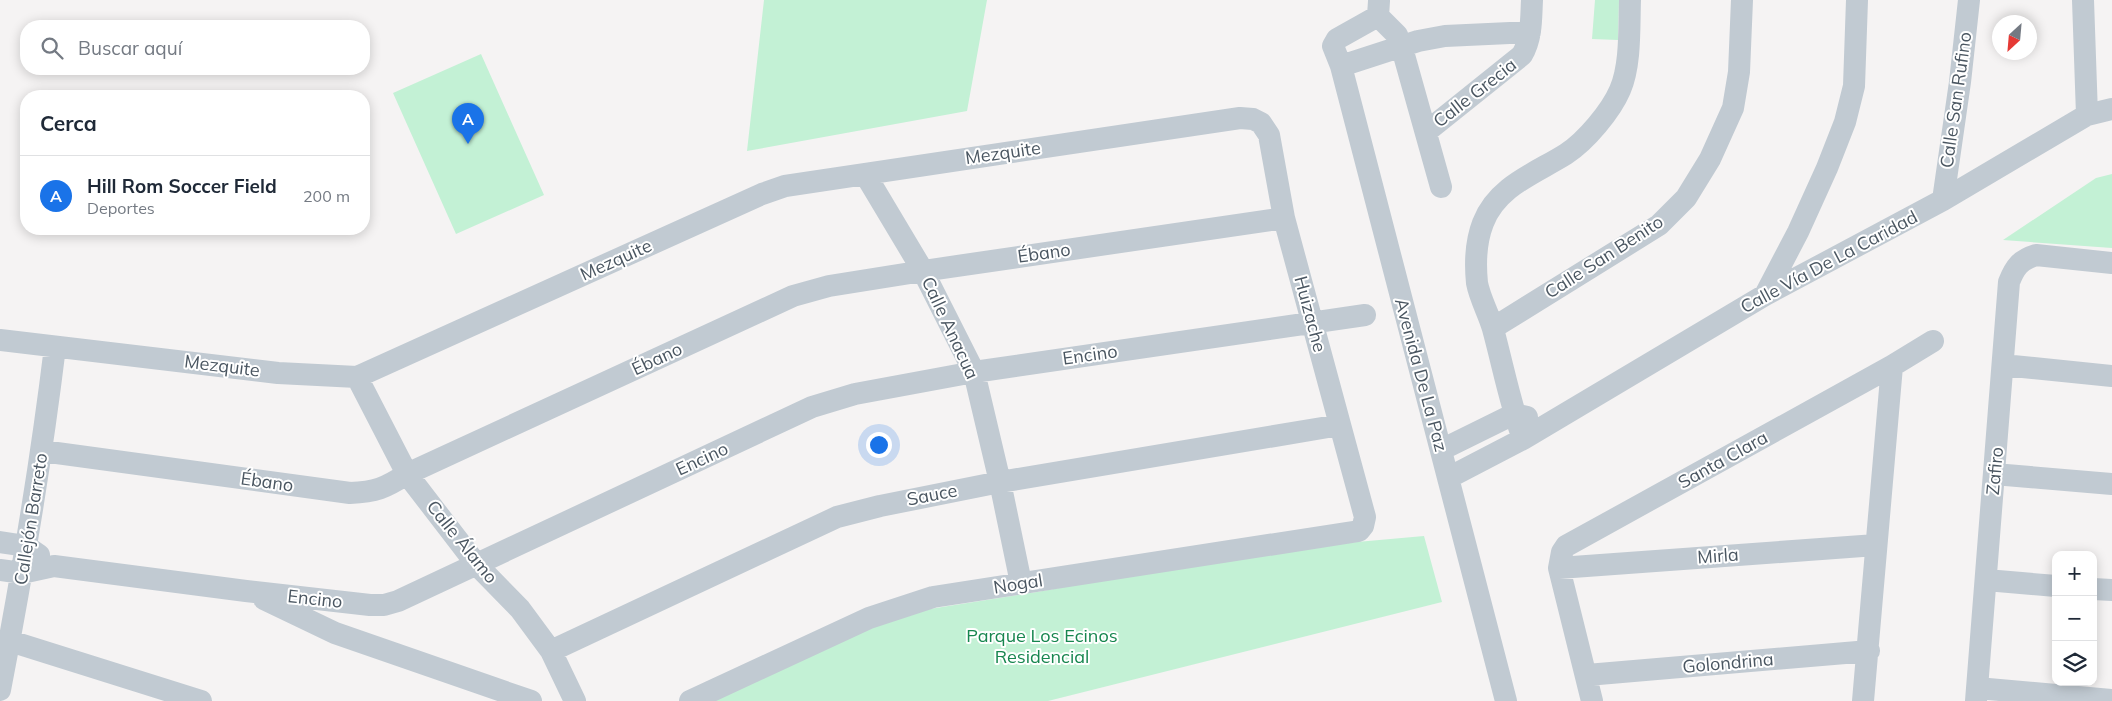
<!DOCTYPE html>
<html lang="es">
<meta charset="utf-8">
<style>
:root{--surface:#fff;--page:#f2f2f3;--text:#1f2937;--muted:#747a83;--line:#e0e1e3;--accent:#1a73e8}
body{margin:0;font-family:Mulish,sans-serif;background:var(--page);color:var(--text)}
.controls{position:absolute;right:15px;bottom:15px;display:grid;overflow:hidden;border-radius:10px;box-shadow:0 2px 12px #0003}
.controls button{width:45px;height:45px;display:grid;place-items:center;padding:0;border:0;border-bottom:1px solid var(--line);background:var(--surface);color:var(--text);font:25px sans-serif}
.compass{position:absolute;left:1992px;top:15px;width:45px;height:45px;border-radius:50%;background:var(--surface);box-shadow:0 2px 12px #0003;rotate:206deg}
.you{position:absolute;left:878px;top:444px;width:18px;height:18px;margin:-12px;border:4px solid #fff;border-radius:50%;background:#1a73e8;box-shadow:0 0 0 8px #1a73e833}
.badge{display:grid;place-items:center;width:32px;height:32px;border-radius:50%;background:var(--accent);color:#fff;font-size:16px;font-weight:700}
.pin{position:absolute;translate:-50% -41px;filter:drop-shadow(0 1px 2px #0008)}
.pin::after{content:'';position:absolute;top:26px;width:18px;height:15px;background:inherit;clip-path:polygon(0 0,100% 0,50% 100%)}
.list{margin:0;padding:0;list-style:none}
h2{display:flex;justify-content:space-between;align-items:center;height:65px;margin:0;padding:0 20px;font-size:21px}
h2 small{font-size:16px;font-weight:400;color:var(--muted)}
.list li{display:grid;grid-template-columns:32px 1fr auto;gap:15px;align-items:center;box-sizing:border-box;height:80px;padding:0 20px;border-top:1px solid var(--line)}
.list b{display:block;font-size:19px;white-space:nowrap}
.list p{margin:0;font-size:16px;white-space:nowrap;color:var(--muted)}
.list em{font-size:16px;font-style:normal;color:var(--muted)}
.icon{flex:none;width:28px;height:28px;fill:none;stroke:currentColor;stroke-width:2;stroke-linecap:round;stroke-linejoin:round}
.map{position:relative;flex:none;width:2112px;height:701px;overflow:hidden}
.search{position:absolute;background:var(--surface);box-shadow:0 2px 12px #0003;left:20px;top:20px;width:350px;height:55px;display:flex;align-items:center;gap:12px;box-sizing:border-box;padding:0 18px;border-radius:20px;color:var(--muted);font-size:19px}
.panel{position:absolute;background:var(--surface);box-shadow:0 2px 12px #0003;left:20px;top:90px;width:350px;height:145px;border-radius:20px}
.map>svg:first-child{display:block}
</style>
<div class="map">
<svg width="2112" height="701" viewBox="0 0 2112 701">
<rect width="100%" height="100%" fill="#f5f3f3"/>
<!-- green -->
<path fill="#c3f1d5" d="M764,0H987L967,111L747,151Z
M1595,0H1619L1618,40L1592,39Z
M481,54L544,195L456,234L393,93Z
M2112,174V248L2003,240L2096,178Z
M1424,536L1442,602L1048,701H709L898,614L1037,592L1267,550Z"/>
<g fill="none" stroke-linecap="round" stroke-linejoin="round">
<!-- minor -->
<path stroke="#c1cad2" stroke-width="22" d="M2083,0L2087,115
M1379,1L1378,16L1397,35L1402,48L1441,187
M1378,16L1337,39L1333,46L1341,66L1506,701
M1341,66L1418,41L1445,36L1530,32
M1426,132L1522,55C1532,38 1531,19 1532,0
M865,174L923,271L974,372L1000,482L1021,583
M1943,200L1960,82L1969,0
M1765,295L1798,232L1827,168L1845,122L1854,86L1857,0
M1493,328L1659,225L1686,198L1710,159L1733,108L1739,72L1742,0
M0,340L278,373L357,377L762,194L785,186L1240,118L1253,119L1261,123L1269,135L1284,218L1365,517L1363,526L1359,531L933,597L869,618L690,701
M2003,365L2112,376
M357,377L407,474L477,565L520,609L551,651L575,701
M1523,439C1510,403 1503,366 1493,329C1489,314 1480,299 1477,283C1475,263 1476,241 1483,223C1497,186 1536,173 1566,154C1586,141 1611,111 1620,90C1631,65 1629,27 1630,0
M1441,450L1514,414L1527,417
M42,451L350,493C376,492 385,488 407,474L793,296L829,286L923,271L1284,218
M1994,474L2112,484
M1448,478L1523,439L1765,295L1943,200L2087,115L2112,109
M0,542L26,546L39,555
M1559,568L1876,545
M0,570L22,573L54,566L246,591L370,605H384L398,601L812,407L855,394L974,372L1365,315
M1986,580L2056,586
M2093,589L2112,590
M264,599L335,633L531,701
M10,641L201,701
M551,651L837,517L880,506L1000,482L1340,425
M1587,675L1869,651
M1977,688L2112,700
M0,690C22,576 41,462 55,347
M1592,701L1559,568L1562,552L1566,546L1892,366L1933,341
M1863,701L1892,366
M1976,701L2009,282C2015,267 2020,260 2036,255L2112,263"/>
</g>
<g text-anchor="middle" stroke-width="4" stroke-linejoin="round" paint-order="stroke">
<!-- street labels -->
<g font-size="18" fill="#4a5661" stroke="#fff">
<text transform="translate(1475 93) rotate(-38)" y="6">Calle Grecia</text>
<text transform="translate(1956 100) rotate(-82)" y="6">Calle San Rufino</text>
<text transform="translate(1003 153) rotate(-8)" y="6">Mezquite</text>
<text transform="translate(1044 253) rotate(-8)" y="6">Ébano</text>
<text transform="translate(1604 257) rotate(-33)" y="6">Calle San Benito</text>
<text transform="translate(616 260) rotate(-24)" y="6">Mezquite</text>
<text transform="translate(1829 262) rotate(-28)" y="6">Calle Vía De La Caridad</text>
<text transform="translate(1310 314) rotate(75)" y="6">Huizache</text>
<text transform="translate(950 328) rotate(65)" y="6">Calle Anacua</text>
<text transform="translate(1090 355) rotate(-8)" y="6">Encino</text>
<text transform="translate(657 359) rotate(-25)" y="6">Ébano</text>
<text transform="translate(222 366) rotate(7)" y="6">Mezquite</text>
<text transform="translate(1421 375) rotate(75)" y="6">Avenida De La Paz</text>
<text transform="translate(702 459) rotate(-25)" y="6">Encino</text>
<text transform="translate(1723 460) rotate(-29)" y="6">Santa Clara</text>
<text transform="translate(1995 471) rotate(-85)" y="6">Zafiro</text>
<text transform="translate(267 482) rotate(8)" y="6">Ébano</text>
<text transform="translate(932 495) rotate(-11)" y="6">Sauce</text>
<text transform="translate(31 519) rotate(-81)" y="6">Callejón Barreto</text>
<text transform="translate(462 542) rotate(51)" y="6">Calle Álamo</text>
<text transform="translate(1718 556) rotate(-4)" y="6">Mirla</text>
<text transform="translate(1018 584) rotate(-9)" y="6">Nogal</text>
<text transform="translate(315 599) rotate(6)" y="6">Encino</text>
<text transform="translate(1728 663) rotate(-5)" y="6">Golondrina</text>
</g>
<!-- park labels -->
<g font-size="18" fill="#17864f" stroke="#fff">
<text x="1042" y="642">Parque Los Ecinos<tspan x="1042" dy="21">Residencial</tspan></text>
</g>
</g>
</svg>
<div class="controls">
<button>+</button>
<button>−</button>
<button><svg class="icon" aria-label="layers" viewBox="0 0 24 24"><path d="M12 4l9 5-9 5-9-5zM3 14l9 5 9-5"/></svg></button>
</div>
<svg class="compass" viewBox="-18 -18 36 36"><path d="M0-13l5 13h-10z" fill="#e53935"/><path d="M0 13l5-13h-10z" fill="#747a83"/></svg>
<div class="you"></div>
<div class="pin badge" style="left:468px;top:144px">A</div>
<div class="search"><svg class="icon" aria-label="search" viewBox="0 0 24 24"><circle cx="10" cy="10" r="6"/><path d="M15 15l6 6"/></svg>Buscar aquí</div>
<section class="panel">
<h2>Cerca<small></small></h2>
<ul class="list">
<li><span class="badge">A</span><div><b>Hill Rom Soccer Field</b><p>Deportes</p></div><em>200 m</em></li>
</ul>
</section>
</div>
